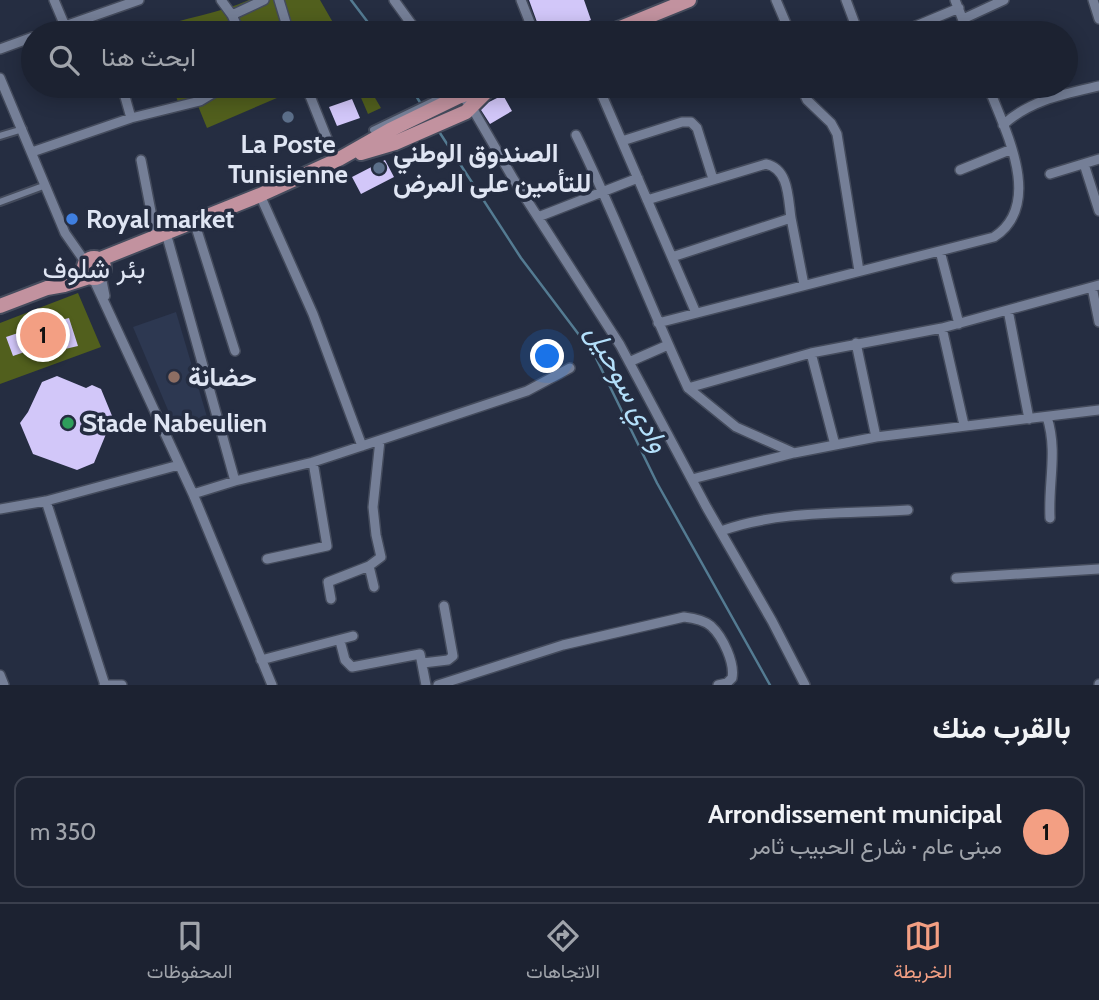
<!DOCTYPE html>
<html lang="ar">
<meta charset="utf-8">
<style>
:root{--surface:#1c2231;--page:#292f3d;--text:#f1f3f6;--muted:#a0a4ab;--line:#3a3f4d;--accent:#f39f83}
body{margin:0;font-family:Cabin,Vazirmatn,sans-serif;background:var(--page);color:var(--text);direction:rtl}
.you{position:absolute;left:548px;top:357px;width:24px;height:24px;margin:-18px;border:5px solid #fff;border-radius:50%;background:#1a73e8;box-shadow:0 0 0 10px #1a73e833}
.badge{display:grid;place-items:center;width:46px;height:46px;border-radius:50%;background:var(--accent);color:#111;font-size:23px;font-weight:700}
.pin{position:absolute;translate:-50% -50%;border:4px solid #fff;box-shadow:0 2px 7px #0006}
.list{margin:0;padding:0;list-style:none}
h2{display:flex;justify-content:space-between;align-items:center;height:91px;margin:0;padding:0 28px;font-size:30px}
h2 small{font-size:23px;font-weight:400;color:var(--muted)}
.list li{display:grid;grid-template-columns:46px 1fr auto;gap:21px;align-items:center;box-sizing:border-box;height:112px;margin:0 14px 14px;padding:0 14px;border:2px solid var(--line);border-radius:14px}
.list b{display:block;font-size:26px;white-space:nowrap}
.list p{margin:0;font-size:23px;white-space:nowrap;color:var(--muted)}
.list em{font-size:23px;font-style:normal;color:var(--muted)}
.icon{flex:none;width:38px;height:38px;fill:none;stroke:currentColor;stroke-width:2;stroke-linecap:round;stroke-linejoin:round}
.map{position:relative;flex:none;width:1099px;height:685px;overflow:hidden;direction:ltr}
.search{position:absolute;background:var(--surface);box-shadow:0 4px 18px #0003;left:21px;right:21px;top:21px;height:77px;display:flex;align-items:center;gap:18px;box-sizing:border-box;padding:0 24px;border-radius:38px;color:var(--muted);font-size:26px}
.sheet{height:217px;background:var(--surface)}
nav{display:flex;justify-content:space-around;align-items:center;box-sizing:border-box;height:98px;border-top:2px solid var(--line);background:var(--surface);font-size:19px;color:var(--muted)}
nav a{display:grid;justify-items:center;gap:4px}
nav .on{color:var(--accent)}
.map>svg:first-child{display:block}
</style>
<div class="map">
<svg width="1099" height="685" viewBox="0 0 1099 685">
<rect width="100%" height="100%" fill="#252d41"/>
<!-- built -->
<path fill="#2d3851" d="M176,312L210,427L178,434L133,327Z"/>
<!-- green -->
<path fill="#515f1d" d="M249,0H320L339,33H154L153,30C184,17 218,14 249,0Z
M172,86H305L207,128L196,101L180,107Z
M356,86H368L381,108L368,114Z
M78,293L101,347L0,384V323Z"/>
<g fill="none" stroke-linecap="round" stroke-linejoin="round">
<!-- stream -->
<path stroke="#547b92" stroke-width="2.5" d="M351,0L376,33
M410,86L421,104
M438,130L521,258L595,356L657,483L770,685"/>
</g>
<!-- building -->
<path fill="#d2c7f9" d="M529,0H584L591,20L557,33H541Z
M503,95L512,111L490,124L481,110L489,102Z
M352,99L360,118L337,126L329,107Z
M385,160L394,177L361,194L352,177Z
M38,314L45,333L63,326L61,320L69,318L78,346L52,352L48,344L13,356L6,337L27,330L23,318Z
M57,376L86,388L92,385L101,389L115,423L111,435L106,434L94,463L77,470L33,454L20,423L28,412L42,382Z"/>
<g fill="none" stroke-linecap="round" stroke-linejoin="round">
<!-- pedestrian casing -->
<g stroke="#444b5c" stroke-width="10">
<path id="pedestrian" d="M373,130L456,90
M0,136L23,129
M0,202L46,185"/>
</g>
<!-- minor casing -->
<g stroke="#444b5c" stroke-width="12">
<path id="minor" d="M54,0L65,26
M221,0L232,15L264,0
M279,0L289,33
M394,0L418,33
M521,0L534,33
M776,0L790,33
M846,0L855,24L862,33
M955,0L968,33
M1093,0L1099,19
M232,15L240,33
M963,19L1004,0
M45,33L139,0
M899,33L959,8
M0,49L33,37
M0,78L65,233L86,263
M122,86L131,118
M306,86L336,161
M453,86L471,106L514,180L620,345L707,508L772,621L805,685
M598,86L696,313
M801,86L807,100L831,123L837,134L859,271
M1003,125C1030,100 1064,94 1099,86
M576,135C617,218 649,304 688,388L811,353L942,328L1099,285
M622,141L682,122H691L697,128L713,179
M32,152L131,118L200,101L225,86
M141,160L156,237
M1084,164L1099,211
M960,170L1012,149
M1050,174L1099,159
M260,195L313,314L362,446
M647,200L766,164C789,169 788,198 791,218L672,257
M538,217L638,178
M791,218L804,285
M194,221L235,351
M166,233L235,481
M940,251L959,324
M101,276L105,296
M93,278L193,494L272,685
M1092,287L1099,322
M1008,310L1029,419
M658,323L994,237C1045,204 1004,128 988,86
M942,328L964,425
M856,343L876,437
M811,353L835,445
M629,362L668,345
M688,388L736,427L792,452
M1047,417C1058,452 1048,482 1050,518
M692,479L794,453L876,437L1099,410
M193,494L235,481L313,462L380,440L527,391L570,368
M46,501L105,685
M0,509L46,501L179,465
M721,531C779,510 847,514 908,510
M267,559L327,546L313,462
M369,566L374,587
M956,578L1099,569
M331,599L328,582L369,566L381,557L376,535L373,507L380,440
M340,641L345,660L352,667L420,654L426,685
M261,660L353,636
M423,663L448,660L453,656L444,606
M0,675L4,685
M104,685H122
M438,685L563,645L684,617C693,618 704,620 711,626C723,637 735,663 732,678L727,683L718,685
M1099,685V684"/>
</g>
<!-- primary casing -->
<g stroke="#444b5c" stroke-width="18">
<path id="primary" d="M608,33L689,0
M361,153L395,143L466,112L488,90
M84 268a10 10 0 1 1 20 0a10 10 0 1 1-20 0Z
M98,260L260,195L339,159L390,130L458,97L489,86
M0,306L47,288L64,285L89,277"/>
</g>
<!-- pedestrian -->
<use href="#pedestrian" stroke="#757f97" stroke-width="6"/>
<!-- minor -->
<use href="#minor" stroke="#757f97" stroke-width="9"/>
<!-- primary -->
<use href="#primary" stroke="#c2929f" stroke-width="14"/>
</g>
<!-- markers -->
<g fill="#5c6f8a" stroke="#252d41" stroke-width="2.5">
<circle cx="288" cy="117" r="7"/>
<circle cx="379" cy="168" r="7"/>
</g>
<circle fill="#3f7fe0" stroke="#252d41" stroke-width="2.5" cx="72" cy="219" r="7"/>
<circle fill="#8d6e63" stroke="#252d41" stroke-width="2.5" cx="174" cy="377" r="7"/>
<circle fill="#2e9e5b" stroke="#252d41" stroke-width="2.5" cx="68" cy="423" r="7"/>
<g text-anchor="middle" stroke-width="7" stroke-linejoin="round" paint-order="stroke">
<!-- poi labels -->
<g font-size="26" font-weight="bold" fill="#dfe5f3" stroke="#252d41" text-anchor="start">
<text x="288" y="153" text-anchor="middle">La Poste<tspan x="288" dy="30">Tunisienne</tspan></text>
<text x="393" y="162">الصندوق الوطني<tspan x="393" dy="30">للتأمين على المرض</tspan></text>
<text x="86" y="228">Royal market</text>
<text x="188" y="386">حضانة</text>
<text x="82" y="432">Stade Nabeulien</text>
</g>
<!-- neighbourhood labels -->
<g font-size="28" fill="#dfe5f3" stroke="#252d41">
<text x="94" y="278">بئر شلوف</text>
</g>
<!-- water labels -->
<g font-size="28" font-style="italic" fill="#b3dffa" stroke="#252d41">
<text transform="translate(628 388) rotate(61)" y="10">وادي سوحيل</text>
</g>
</g>
</svg>
<div class="you"></div>
<div class="pin badge" style="left:43px;top:335px">1</div>
<div class="search"><svg class="icon" aria-label="search" viewBox="0 0 24 24"><circle cx="10" cy="10" r="6"/><path d="M15 15l6 6"/></svg>ابحث هنا</div>
</div>
<section class="sheet">
<h2>بالقرب منك<small></small></h2>
<ul class="list">
<li><span class="badge">1</span><div><b>Arrondissement municipal</b><p>مبنى عام · شارع الحبيب ثامر</p></div><em>350 m</em></li>
</ul>
</section>
<nav>
<a class="on"><svg class="icon" aria-label="map" viewBox="0 0 24 24"><path d="M3 6l6-2 6 2 6-2v14l-6 2-6-2-6 2zM9 4v14M15 6v14"/></svg>الخريطة</a>
<a><svg class="icon" aria-label="directions" viewBox="0 0 24 24"><path d="M12 3l9 9-9 9-9-9zM9 14v-3h6M13 9l2 2-2 2"/></svg>الاتجاهات</a>
<a><svg class="icon" aria-label="saved" viewBox="0 0 24 24"><path d="M7 4h10v16l-5-4-5 4z"/></svg>المحفوظات</a>
</nav>
